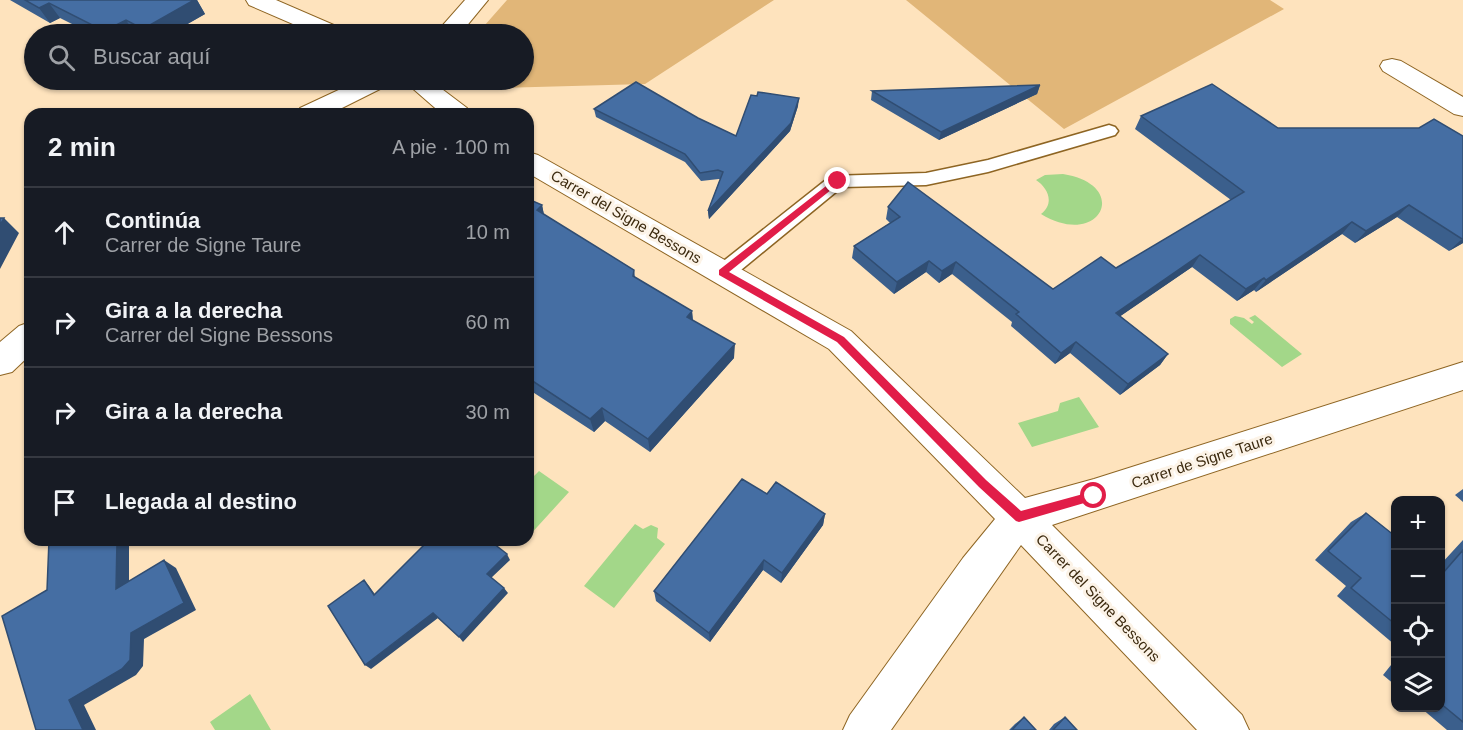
<!DOCTYPE html>
<html lang="es">
<meta charset="utf-8">
<style>
:root{--surface:#171b24;--page:#20242c;--text:#f1f3f6;--muted:#9ea1a6;--line:#363941}
body{margin:0;font-family:Arial,sans-serif;background:var(--page);color:var(--text)}
.controls{position:absolute;right:18px;bottom:18px;display:grid;overflow:hidden;border-radius:12px;box-shadow:0 2px 4px #0004}
.controls button{width:54px;height:54px;display:grid;place-items:center;padding:0;border:0;border-bottom:2px solid var(--line);background:var(--surface);color:var(--text);font:30px sans-serif}
.stop{position:absolute;width:18px;height:18px;margin:-14px;border:4px solid #e11d48;border-radius:50%;background:#fff}
.stop.end{background:#e11d48;border-color:#fff;box-shadow:0 2px 6px #0008}
.list{margin:0;padding:0;list-style:none}
h2{display:flex;justify-content:space-between;align-items:center;height:78px;margin:0;padding:0 24px;font-size:26px}
h2 small{font-size:20px;font-weight:400;color:var(--muted)}
.list li{display:grid;grid-template-columns:39px 1fr auto;gap:18px;align-items:center;box-sizing:border-box;height:90px;padding:0 24px;border-top:2px solid var(--line)}
.list b{display:block;font-size:22px;white-space:nowrap}
.list p{margin:0;font-size:20px;white-space:nowrap;color:var(--muted)}
.list em{font-size:20px;font-style:normal;color:var(--muted)}
.icon{flex:none;width:33px;height:33px;fill:none;stroke:currentColor;stroke-width:2;stroke-linecap:round;stroke-linejoin:round}
.map{position:relative;flex:none;width:1463px;height:730px;overflow:hidden}
.search{position:absolute;background:var(--surface);box-shadow:0 2px 4px #0004;left:24px;top:24px;width:510px;height:66px;display:flex;align-items:center;gap:15px;box-sizing:border-box;padding:0 21px;border-radius:33px;color:var(--muted);font-size:22px}
.panel{position:absolute;background:var(--surface);box-shadow:0 2px 4px #0004;left:24px;top:108px;width:510px;height:438px;border-radius:18px}
.map>svg:first-child{display:block}
</style>
<div class="map">
<svg width="1463" height="730" viewBox="0 0 1463 730">
<rect width="100%" height="100%" fill="#fee3bd"/>
<!-- green -->
<path fill="#e1b678" d="M507,0H774L645,84L464,89L460,80H524V34H477Z
M906,0H1270L1284,9L1064,129Z"/>
<!-- water -->
<path fill="#a3d789" d="M1063,174C1132,185 1100,250 1041,214C1055,203 1048,188 1036,180L1045,175Z
M1255,315L1302,354L1282,367L1230,324V319L1235,316L1244,318L1252,324L1254,322L1249,318Z
M1079,397L1099,427L1032,447L1018,423L1058,411L1060,403Z
M539,471L569,492L528,537V482Z
M635,524L643,529L651,525L658,528L657,538L665,544L614,608L584,586Z
M250,694L271,730H215L210,722Z"/>
<g fill="none" stroke-linecap="round" stroke-linejoin="round">
<!-- lane casing -->
<g stroke="#8e6523" stroke-width="3">
<path id="lane" d="M1109,125L1115,127L1118,131L1115,135L988,172L926,185L842,187L730,279L723,281L716,279L713,273L716,267L831,176L926,173L988,160Z"/>
</g>
<!-- street casing -->
<g stroke="#8e6523" stroke-width="2">
<path id="street" d="M246,0H276L343,29L347,34H316L249,5Z
M465,0H488L460,34H435Z
M1392,59L1401,61L1463,97V116L1454,114L1383,71L1380,66L1383,61Z
M360,80H391L388,85L330,114H296L300,108Z
M403,80H430L467,108L471,114H442Z
M528,152L538,155L851,331L1025,498L1094,479L1463,362V390L1052,525L1242,715L1249,730H1197L1021,545L891,730H843L850,715L963,558L995,519L829,349L528,173Z
M30,322V355L12,372L0,375V342L19,326Z"/>
</g>
<!-- lane -->
<use href="#lane" fill="#fff" fill-rule="evenodd"/>
<!-- street -->
<use href="#street" fill="#fff" fill-rule="evenodd"/>
</g>
<!-- wall -->
<path fill="#3b5f8c" d="M10,0H197L205,14L170,34H92L60,18L50,23Z
M1040,85L1037,94L939,140L871,100L872,91Z
M798,106L790,131L709,219L708,211L720,179H719L701,181L685,162L596,117L594,109L698,118L736,136Z
M1141,116L1278,128H1419L1463,243L1449,251L1397,217L1355,243L1342,234L1256,292L1254,290L1237,301L1192,267L1120,316L1168,354L1160,365L1120,395L1070,353L1055,364L1011,326L1012,322L952,274L939,283L926,272L894,294L852,258L854,246L890,223L886,219L888,207L1053,289L1116,268L1231,200L1135,129Z
M528,199L542,205L544,215L634,270L635,277L692,311L693,320L734,358L650,452L605,421L594,432L528,389Z
M1463,489V502L1455,495Z
M767,494L825,514L823,525L781,583L763,570L710,642L656,601L654,591Z
M1366,513L1395,536V645L1337,596L1346,586L1315,560L1351,522Z
M1463,540V730H1447L1421,708H1440V565Z
M1395,660V685L1383,675Z
M1024,717L1036,730H1009L1015,724Z
M1065,717L1077,730H1049L1054,724Z"/>
<!-- shaded-wall -->
<path fill="#304d72" d="M194,0H197L205,14L170,34H147L143,29Z
M49,3L60,18L50,23L39,8Z
M126,20L135,34H107L104,31Z
M1040,85L1037,94L939,140L941,132Z
M799,98L798,106L790,131L709,219L708,211Z
M542,205L545,220L537,210Z
M1409,205L1397,217L1355,243L1366,231Z
M4,218L19,233L0,269V225Z
M1352,222L1342,234L1256,292L1266,280Z
M1462,239H1463V243L1449,251Z
M1200,255L1192,267L1109,324L1116,313Z
M929,261L926,272L894,294L897,282Z
M956,262L952,274L939,283L942,271Z
M1264,278L1254,290L1237,301L1246,289Z
M692,311L693,326L687,317Z
M1076,342L1070,353L1055,364L1061,353Z
M735,344L734,358L650,452L648,439Z
M1168,354L1160,365L1120,395L1128,384Z
M602,408L605,421L594,432L590,419Z
M825,514L823,525L781,583L782,573Z
M117,540H129V596L116,589Z
M507,554L510,560L490,579L487,574Z
M164,560L176,568L196,610L144,639L143,666L136,675L84,705L96,730H83L69,700L131,633Z
M764,560L763,570L710,642L709,633Z
M364,580L369,586L379,600L374,595Z
M504,588L508,593L463,642L459,637Z
M433,613L438,618L371,669L365,665Z"/>
<!-- building -->
<path fill="#456ea3" stroke="#304d72" stroke-width="1.5" d="M25,0H194L143,29L126,20L104,31L49,3L39,8Z
M636,82L698,118L736,136L751,95L757,96L758,92L799,98L791,123L708,211L723,172L718,170L700,173L685,154L594,109Z
M1212,84L1278,128H1419L1434,119L1463,136V239H1462L1409,205L1366,231L1352,222L1266,280L1264,278L1246,289L1200,255L1116,313L1168,354L1128,384L1076,342L1061,353L1016,314L1019,312L956,262L942,271L929,261L897,282L854,246L900,217L888,207L908,182L1053,289L1101,257L1116,268L1244,192L1141,116Z
M1040,85L941,132L872,91Z
M528,199L542,205L537,210L634,270L633,276L692,311L687,317L735,344L648,439L602,408L590,419L528,378Z
M0,218H4L0,225Z
M742,479L767,494L776,482L825,514L782,573L764,560L709,633L654,591Z
M1366,513L1395,536V624L1351,588L1361,578L1328,551Z
M49,540H117L116,589L164,560L184,603L131,633L130,660L122,669L69,700L83,730H36L2,616L47,590Z
M429,540H446L452,545L458,540H489L507,554L487,574L504,588L459,637L433,613L365,665L328,606L364,580L374,595Z
M1463,550V722L1440,703V571L1443,573Z
M1024,717L1036,730H1012Z
M1065,717L1077,730H1053Z"/>
<!-- route -->
<path fill="#e11d48" d="M835,179L842,181L729,272L844,337L986,480L1021,511L1094,491L1098,492V499L1019,522L1016,521L979,487L837,342L719,275V270Z"/>
<g text-anchor="middle" stroke-width="6" stroke-linejoin="round" paint-order="stroke">
<!-- street labels -->
<g font-size="15" fill="#3c2a0f" stroke="#fcf3e7">
<text transform="translate(626 217) rotate(30)" y="5">Carrer del Signe Bessons</text>
<text transform="translate(1202 461) rotate(-18)" y="5">Carrer de Signe Taure</text>
<text transform="translate(1098 598) rotate(46)" y="5">Carrer del Signe Bessons</text>
</g>
</g>
</svg>
<div class="controls">
<button>+</button>
<button>−</button>
<button><svg class="icon" aria-label="locate" viewBox="0 0 24 24"><circle cx="12" cy="12" r="6"/><path d="M12 2v4M12 18v4M2 12h4M18 12h4"/></svg></button>
<button><svg class="icon" aria-label="layers" viewBox="0 0 24 24"><path d="M12 4l9 5-9 5-9-5zM3 14l9 5 9-5"/></svg></button>
</div>
<div class="stop" style="left:1094px;top:496px"></div>
<div class="stop end" style="left:838px;top:181px"></div>
<div class="search"><svg class="icon" aria-label="search" viewBox="0 0 24 24"><circle cx="10" cy="10" r="6"/><path d="M15 15l6 6"/></svg>Buscar aquí</div>
<section class="panel">
<h2>2 min<small>A pie · 100 m</small></h2>
<ul class="list">
<li><svg class="icon" aria-label="ahead" viewBox="0 0 24 24"><path d="M12 20V5M6 11l6-6 6 6"/></svg><div><b>Continúa</b><p>Carrer de Signe Taure</p></div><em>10 m</em></li>
<li><svg class="icon" aria-label="right" viewBox="0 0 24 24"><path d="M7 20v-9h11M14 6l5 5-5 5"/></svg><div><b>Gira a la derecha</b><p>Carrer del Signe Bessons</p></div><em>60 m</em></li>
<li><svg class="icon" aria-label="right" viewBox="0 0 24 24"><path d="M7 20v-9h11M14 6l5 5-5 5"/></svg><div><b>Gira a la derecha</b></div><em>30 m</em></li>
<li><svg class="icon" aria-label="arrive" viewBox="0 0 24 24"><path d="M6 21V4h12l-3 4 3 4H6"/></svg><div><b>Llegada al destino</b></div></li>
</ul>
</section>
</div>
